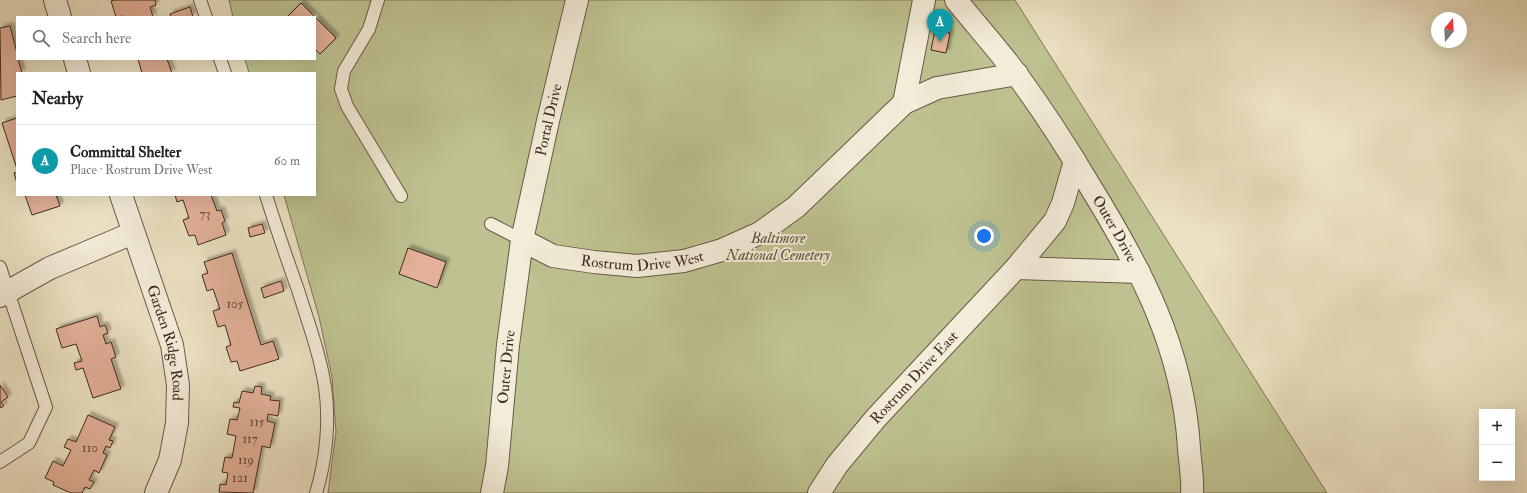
<!DOCTYPE html>
<meta charset="utf-8">
<style>
:root{--surface:#fff;--page:#f2f2f2;--text:#222;--muted:#767676;--line:#e0e0e0;--accent:#8f2418}
body{margin:0;font-family:"IM FELL Double Pica",serif;background:var(--page);color:var(--text)}
.controls{position:absolute;right:12px;bottom:12px;display:grid;overflow:hidden;border-radius:0px;box-shadow:0 4px 16px #0002}
.controls button{width:36px;height:36px;display:grid;place-items:center;padding:0;border:0;border-bottom:1px solid var(--line);background:var(--surface);color:var(--text);font:20px sans-serif}
.compass{position:absolute;left:1431px;top:12px;width:36px;height:36px;border-radius:50%;background:var(--surface);box-shadow:0 4px 16px #0002;rotate:18deg}
.you{position:absolute;left:984px;top:236px;width:14px;height:14px;margin:-10px;border:3px solid #fff;border-radius:50%;background:#1a73e8;box-shadow:0 0 0 6px #1a73e833}
.badge{display:grid;place-items:center;width:26px;height:26px;border-radius:50%;background:var(--accent);color:#fff;font-size:13px;font-weight:700}
.pin{position:absolute;translate:-50% -33px;filter:drop-shadow(0 1px 2px #0008)}
.pin::after{content:'';position:absolute;top:21px;width:14px;height:12px;background:inherit;clip-path:polygon(0 0,100% 0,50% 100%)}
.list{margin:0;padding:0;list-style:none}
h2{display:flex;justify-content:space-between;align-items:center;height:52px;margin:0;padding:0 16px;font-size:17px}
h2 small{font-size:13px;font-weight:400;color:var(--muted)}
.list li{display:grid;grid-template-columns:26px 1fr auto;gap:12px;align-items:center;box-sizing:border-box;height:72px;padding:0 16px;border-top:1px solid var(--line)}
.list b{display:block;font-size:15px;white-space:nowrap}
.list p{margin:0;font-size:13px;white-space:nowrap;color:var(--muted)}
.list em{font-size:13px;font-style:normal;color:var(--muted)}
.icon{flex:none;width:22px;height:22px;fill:none;stroke:currentColor;stroke-width:2;stroke-linecap:round;stroke-linejoin:round}
.map{position:relative;flex:none;width:1527px;height:493px;overflow:hidden}
.search{position:absolute;background:var(--surface);box-shadow:0 4px 16px #0002;left:16px;top:16px;width:300px;height:44px;display:flex;align-items:center;gap:10px;box-sizing:border-box;padding:0 14px;border-radius:0px;color:var(--muted);font-size:15px}
.panel{position:absolute;background:var(--surface);box-shadow:0 4px 16px #0002;left:16px;top:72px;width:300px;height:124px;border-radius:0px}
.map>svg:first-child{display:block}
</style>
<div class="map">
<svg width="1527" height="493" viewBox="0 0 1527 493">
<defs>
<filter id="shadow"><feDropShadow dx="3.5" dy="-3.5" stdDeviation="1" flood-color="#0004"/></filter>
</defs>
<rect width="100%" height="100%" fill="#ece2c3"/>
<filter id="stains"><feTurbulence type="fractalNoise" baseFrequency=".005" numOctaves="4"/><feColorMatrix values="0 0 0 0 .2 0 0 0 0 .09 0 0 0 0 .02 0 0 0 .5 -.17"/></filter>
<radialGradient id="worn" r=".72"><stop offset=".6" stop-color="#630" stop-opacity="0"/><stop offset="1" stop-color="#630" stop-opacity=".3"/></radialGradient>
<!-- green -->
<path fill="#bec290" stroke="#7e7658" d="M229,0H1015L1327,493H328L336,432L332,377L319,317L284,195H315V73H249L245,59H315V17H233Z"/>
<!-- building -->
<path fill="#e3b199" stroke="#3f2a20" filter="url(#shadow)" d="M115,0H155L156,5L150,7L153,17H124L123,16L116,17L111,1Z
M301,3L315,17H287Z
M190,7L193,17H171L170,14Z
M315,17L336,38L320,54L315,49Z
M10,26L17,53V59H18L22,73H17V96L1,100L0,28Z
M935,30L950,33L946,53L931,50Z
M138,59H167L172,73H140H142Z
M17,118V169L2,123Z
M17,172V183L14,173Z
M25,195H56L60,206L32,215Z
M175,195H211L217,211L221,210L225,221L222,223L226,235L198,245L195,235L189,236L183,220L189,218L183,200L177,202Z
M262,224L265,233L250,237L248,228Z
M408,248L446,262L437,288L399,274Z
M232,253L261,345L273,341L279,359L240,371L237,361L231,362L226,347L231,345L225,325L218,327L213,311L220,309L213,289L207,291L202,275L208,273L204,262Z
M281,281L284,291L264,298L261,288Z
M97,316L100,327L105,325L108,333L103,335L106,344L111,342L116,357L111,359L121,389L93,398L83,368L76,370L74,363L82,361L76,344L62,348L56,329Z
M0,385L8,397L1,402L4,406L0,408Z
M255,386L262,387L261,394L271,396L270,400L280,401L278,416L268,414L267,421L275,423L270,448L262,446L253,493L219,492L220,484L226,485L228,473L222,472L225,457L232,458L236,436L227,434L230,419L237,420L240,408L233,407L234,402L239,403L242,391L253,393Z
M88,415L115,427L109,440L113,441L110,448L106,446L103,453L107,455L99,473L94,470L89,480L94,482L90,489L85,487L82,493H71L53,485L54,482L45,478L53,461L63,466L71,450L64,447L68,439L76,442Z"/>
<g fill="none" stroke-linecap="round" stroke-linejoin="round">
<!-- lane casing -->
<g stroke="#6a5849" stroke-width="14">
<path id="lane" d="M200,0L206,17
M378,0L369,29L344,71L341,89L347,106L401,196
M220,59L225,73
M266,195C276,227 287,259 298,290C308,322 320,354 325,387C330,421 326,461 316,493
M491,224L522,240
M0,267L46,407L29,443L0,462"/>
</g>
<!-- street casing -->
<g stroke="#6a5849" stroke-width="24">
<g id="street">
<path d="M55,0L60,17"/>
<path id="s1" d="M956,0C976,25 998,49 1017,75C1042,109 1066,146 1088,183C1140,267 1183,347 1189,448C1190,463 1193,478 1192,493"/>
<path d="M75,59L79,73"/>
<path d="M904,103L924,0"/>
<path id="s2" d="M121,195L172,345L178,385L177,423L170,460L156,493"/>
<path id="s3" d="M522,240L553,256L594,262L637,266L684,261L722,250L760,233L796,207L904,103L937,88L1017,74"/>
<path d="M1016,268L1139,272"/>
<path d="M0,296L50,268L133,233"/>
<path id="s4" d="M492,493L497,466L508,345L522,240L548,121L577,0"/>
<path id="s5" d="M819,493L837,465L876,418L1016,268L1055,221L1063,203L1075,161"/>
</g>
</g>
<!-- lane -->
<use href="#lane" stroke="#f3ecd8" stroke-width="12"/>
<!-- street -->
<use href="#street" stroke="#f3ecd8" stroke-width="22"/>
</g>
<g text-anchor="middle" stroke-width="4" stroke-linejoin="round" paint-order="stroke">
<!-- number labels -->
<g font-size="13" fill="#684c3e">
<text x="205" y="218">73</text>
<text x="235" y="308">105</text>
<text x="257" y="426">115</text>
<text x="250" y="443">117</text>
<text x="90" y="452">110</text>
<text x="246" y="464">119</text>
<text x="240" y="482">121</text>
</g>
<!-- street labels -->
<g font-size="15" fill="#3f2a20" stroke="#f3ecd8">
<text dy="5" stroke="none"><textPath href="#s4" startOffset="378">Portal Drive</textPath></text>
<text dy="5" stroke="none"><textPath href="#s1" startOffset="279">Outer Drive</textPath></text>
<text dy="5" stroke="none"><textPath href="#s3" startOffset="125">Rostrum Drive West</textPath></text>
<text dy="5" stroke="none"><textPath href="#s2" startOffset="155">Garden Ridge Road</textPath></text>
<text dy="5" stroke="none"><textPath href="#s4" startOffset="127">Outer Drive</textPath></text>
<text dy="5" stroke="none"><textPath href="#s5" startOffset="150">Rostrum Drive East</textPath></text>
</g>
<!-- park labels -->
<g font-size="15" font-style="italic" fill="#5f503c" stroke="#f3ecd8">
<text x="778" y="243">Baltimore<tspan x="778" dy="17">National Cemetery</tspan></text>
</g>
</g>
<rect width="100%" height="100%" filter="url(#stains)"/>
<rect width="100%" height="100%" fill="url(#worn)"/>
</svg>
<div class="controls">
<button>+</button>
<button>−</button>
</div>
<svg class="compass" viewBox="-18 -18 36 36"><path d="M0-13l5 13h-10z" fill="#e53935"/><path d="M0 13l5-13h-10z" fill="#767676"/></svg>
<div class="you"></div>
<div class="pin badge" style="left:940px;top:42px;background:#0f9aa8">A</div>
<div class="search"><svg class="icon" aria-label="search" viewBox="0 0 24 24"><circle cx="10" cy="10" r="6"/><path d="M15 15l6 6"/></svg>Search here</div>
<section class="panel">
<h2>Nearby<small></small></h2>
<ul class="list">
<li><span class="badge" style="background:#0f9aa8">A</span><div><b>Committal Shelter</b><p>Place · Rostrum Drive West</p></div><em>60 m</em></li>
</ul>
</section>
</div>
